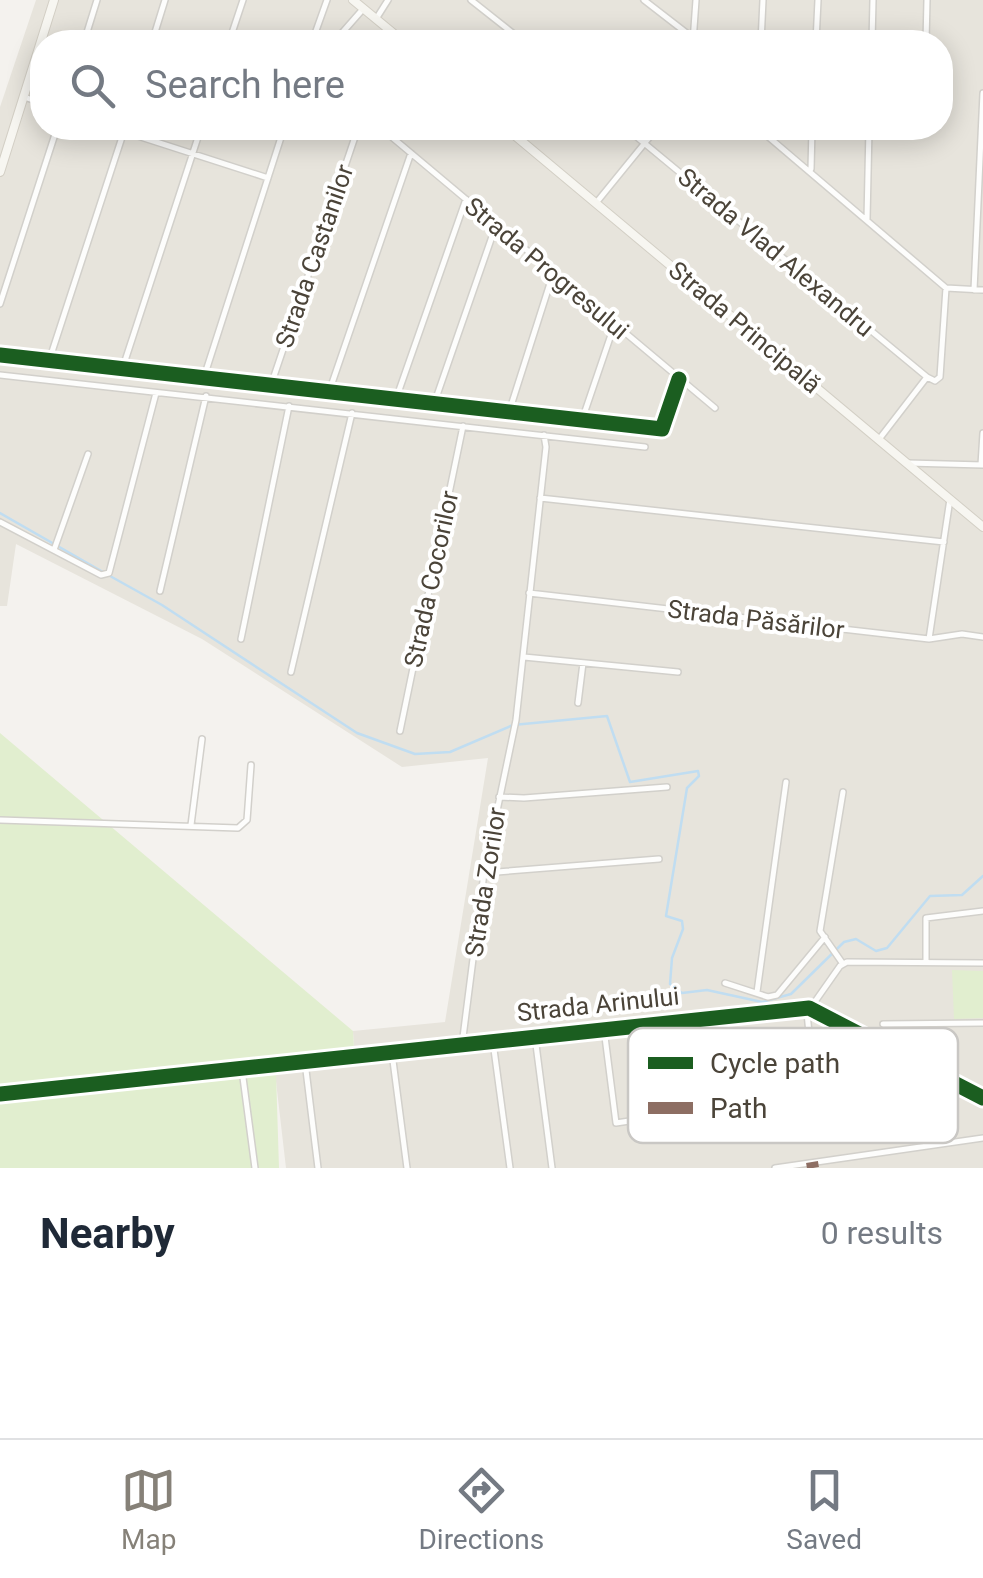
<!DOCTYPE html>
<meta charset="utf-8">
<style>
:root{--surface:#fff;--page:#f2f2f3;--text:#1f2937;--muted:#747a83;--line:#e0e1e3;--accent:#868178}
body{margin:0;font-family:Roboto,sans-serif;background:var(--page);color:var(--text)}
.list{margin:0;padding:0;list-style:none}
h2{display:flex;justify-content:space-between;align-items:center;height:130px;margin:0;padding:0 40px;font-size:42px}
h2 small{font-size:32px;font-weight:400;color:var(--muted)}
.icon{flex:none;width:55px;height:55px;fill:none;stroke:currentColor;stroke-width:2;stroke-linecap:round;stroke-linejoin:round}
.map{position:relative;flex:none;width:983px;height:1168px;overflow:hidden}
.search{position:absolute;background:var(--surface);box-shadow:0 5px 25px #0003;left:30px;right:30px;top:30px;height:110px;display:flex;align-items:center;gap:25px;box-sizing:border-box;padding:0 35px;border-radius:40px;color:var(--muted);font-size:38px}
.sheet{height:270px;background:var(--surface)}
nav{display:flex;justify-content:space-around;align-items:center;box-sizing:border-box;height:140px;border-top:2px solid var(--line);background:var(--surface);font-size:28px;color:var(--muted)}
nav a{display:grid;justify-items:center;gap:5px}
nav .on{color:var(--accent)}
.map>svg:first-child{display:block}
</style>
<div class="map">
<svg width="983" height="1168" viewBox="0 0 983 1168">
<rect width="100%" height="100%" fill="#f4f2ee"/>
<!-- residential -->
<path fill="#e7e4dc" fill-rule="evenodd" d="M36,0H983V1168H286L275,1073L355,1066L353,1031L445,1022L488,758L402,767L202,639L16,544L7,606H0V107ZM42,42H940V128H42Z"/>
<!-- green -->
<path fill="#e1eecf" d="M0,733L353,1031L355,1066L276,1073L279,1168H0Z
M952,970L983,971V1018L954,1019Z"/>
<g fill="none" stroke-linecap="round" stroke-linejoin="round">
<!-- stream -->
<path stroke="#c0ddf1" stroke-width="2.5" d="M0,513L103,572
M110,576L162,605L357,733L415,754L450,752L513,725L607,716L630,782L698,771L699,776L687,788L666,916L682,921L683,929L672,958L670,984L682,993L707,990L762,1002L791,994L844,942L856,939L876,951L887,948L930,896L962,895L983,876"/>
<!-- street casing -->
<g stroke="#d2d0cb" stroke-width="8">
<path id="street" d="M471,0L524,42
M644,0L693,38
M376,19L388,0
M84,42L97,0
M152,42L165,0
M229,42L243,0
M312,42L327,0
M334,42L363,9
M693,42L696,0
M761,42L763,0
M816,42L818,0
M872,42L873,0
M926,42L927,0
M24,97L42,103
M113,128L268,178
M381,128L715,408
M626,128L927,377
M758,128L946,288L983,290
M811,169L812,128
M596,203L657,128
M867,219L869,128
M974,290L983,93
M0,304L57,128
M0,355L662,429L679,379
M49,361L125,128
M122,370L201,128
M0,375L645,447
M204,377L284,128
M927,377L935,381L940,377L946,288
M271,385L358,128
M329,392L411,153
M396,399L466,199
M434,404L496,225
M509,412L553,274
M582,420L614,326
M880,438L927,377
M908,463L983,465
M981,465L983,433
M540,498L944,542
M0,522L101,575L109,573L156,393
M54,550L88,454
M160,591L206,396
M529,593L929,639L962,634L983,637
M241,639L289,406
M929,639L950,499
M524,657L678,672
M291,672L352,413
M578,703L583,663
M400,731L463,426
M499,797L524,798L667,787
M0,820L238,828L247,820L251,765
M191,825L202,739
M484,873L659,859
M926,961V918L983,911
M843,964L820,931L843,792
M725,983L768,997L777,995L825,937
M757,992L786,782
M707,1020L722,1139
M883,1024L983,1023
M604,1029L616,1123L636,1120
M535,1037L552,1168
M493,1042L510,1168
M462,1045L484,873L516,720L546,447L544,435
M392,1053L407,1168
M874,1055L812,1063L807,1013L840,966L847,962L983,963
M305,1062L318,1168
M824,1062L834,1123
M242,1070L255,1168
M755,1072L812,1063
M775,1168L983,1138"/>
</g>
<!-- secondary casing -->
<g stroke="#d3cfc5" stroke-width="10">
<path id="secondary" d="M353,0L404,42
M506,128L983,527
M0,172L54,0
M0,1094L809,1008L983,1098"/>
</g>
<!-- street -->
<use href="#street" stroke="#fdfdfc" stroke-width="5"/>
<!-- secondary -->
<use href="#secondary" stroke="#f7f6f1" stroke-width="8"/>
<!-- quiet -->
<path stroke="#8d6e63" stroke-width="12" stroke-dasharray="25 12" stroke-linecap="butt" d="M812,1162L813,1168"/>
<!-- cycleway casing -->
<g stroke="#fff" stroke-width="21">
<path id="cycleway" d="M0,355L662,429L679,379
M0,1094L809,1008L983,1098"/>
</g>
<!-- cycleway -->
<use href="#cycleway" stroke="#1b5e20" stroke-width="15"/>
</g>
<g text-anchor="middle" stroke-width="8" stroke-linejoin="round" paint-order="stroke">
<!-- street labels -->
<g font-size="25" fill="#4b4439" stroke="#fff">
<text transform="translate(776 252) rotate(40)" y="9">Strada Vlad Alexandru</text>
<text transform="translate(314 256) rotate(-71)" y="9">Strada Castanilor</text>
<text transform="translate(547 268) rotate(40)" y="9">Strada Progresului</text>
<text transform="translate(745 327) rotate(40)" y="9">Strada Principală</text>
<text transform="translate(431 579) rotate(-78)" y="9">Strada Cocorilor</text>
<text transform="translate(756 619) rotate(7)" y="9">Strada Păsărilor</text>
<text transform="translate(485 882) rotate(-81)" y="9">Strada Zorilor</text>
<text transform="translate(598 1004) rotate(-6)" y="9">Strada Arinului</text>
</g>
</g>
<!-- legend -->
<rect x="628" y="1028" width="330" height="115" rx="15" fill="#fff" stroke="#c9c7c4" stroke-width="2.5"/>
<rect x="648" y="1057" width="45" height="12" fill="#1b5e20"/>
<rect x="648" y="1102" width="45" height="12" fill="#8d6e63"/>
<g font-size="28" fill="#4b4439">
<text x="710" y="1073">Cycle path</text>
<text x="710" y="1118">Path</text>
</g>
</svg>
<div class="search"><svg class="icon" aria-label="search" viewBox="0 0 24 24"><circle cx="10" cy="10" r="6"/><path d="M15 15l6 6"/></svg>Search here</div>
</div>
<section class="sheet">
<h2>Nearby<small>0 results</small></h2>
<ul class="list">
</ul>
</section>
<nav>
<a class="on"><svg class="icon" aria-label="map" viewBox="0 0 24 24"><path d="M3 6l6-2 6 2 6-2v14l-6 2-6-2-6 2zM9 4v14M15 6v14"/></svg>Map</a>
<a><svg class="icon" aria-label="directions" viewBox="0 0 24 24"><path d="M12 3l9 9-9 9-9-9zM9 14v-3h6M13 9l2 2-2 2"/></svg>Directions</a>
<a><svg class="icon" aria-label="saved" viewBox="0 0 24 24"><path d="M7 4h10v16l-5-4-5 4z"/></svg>Saved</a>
</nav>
